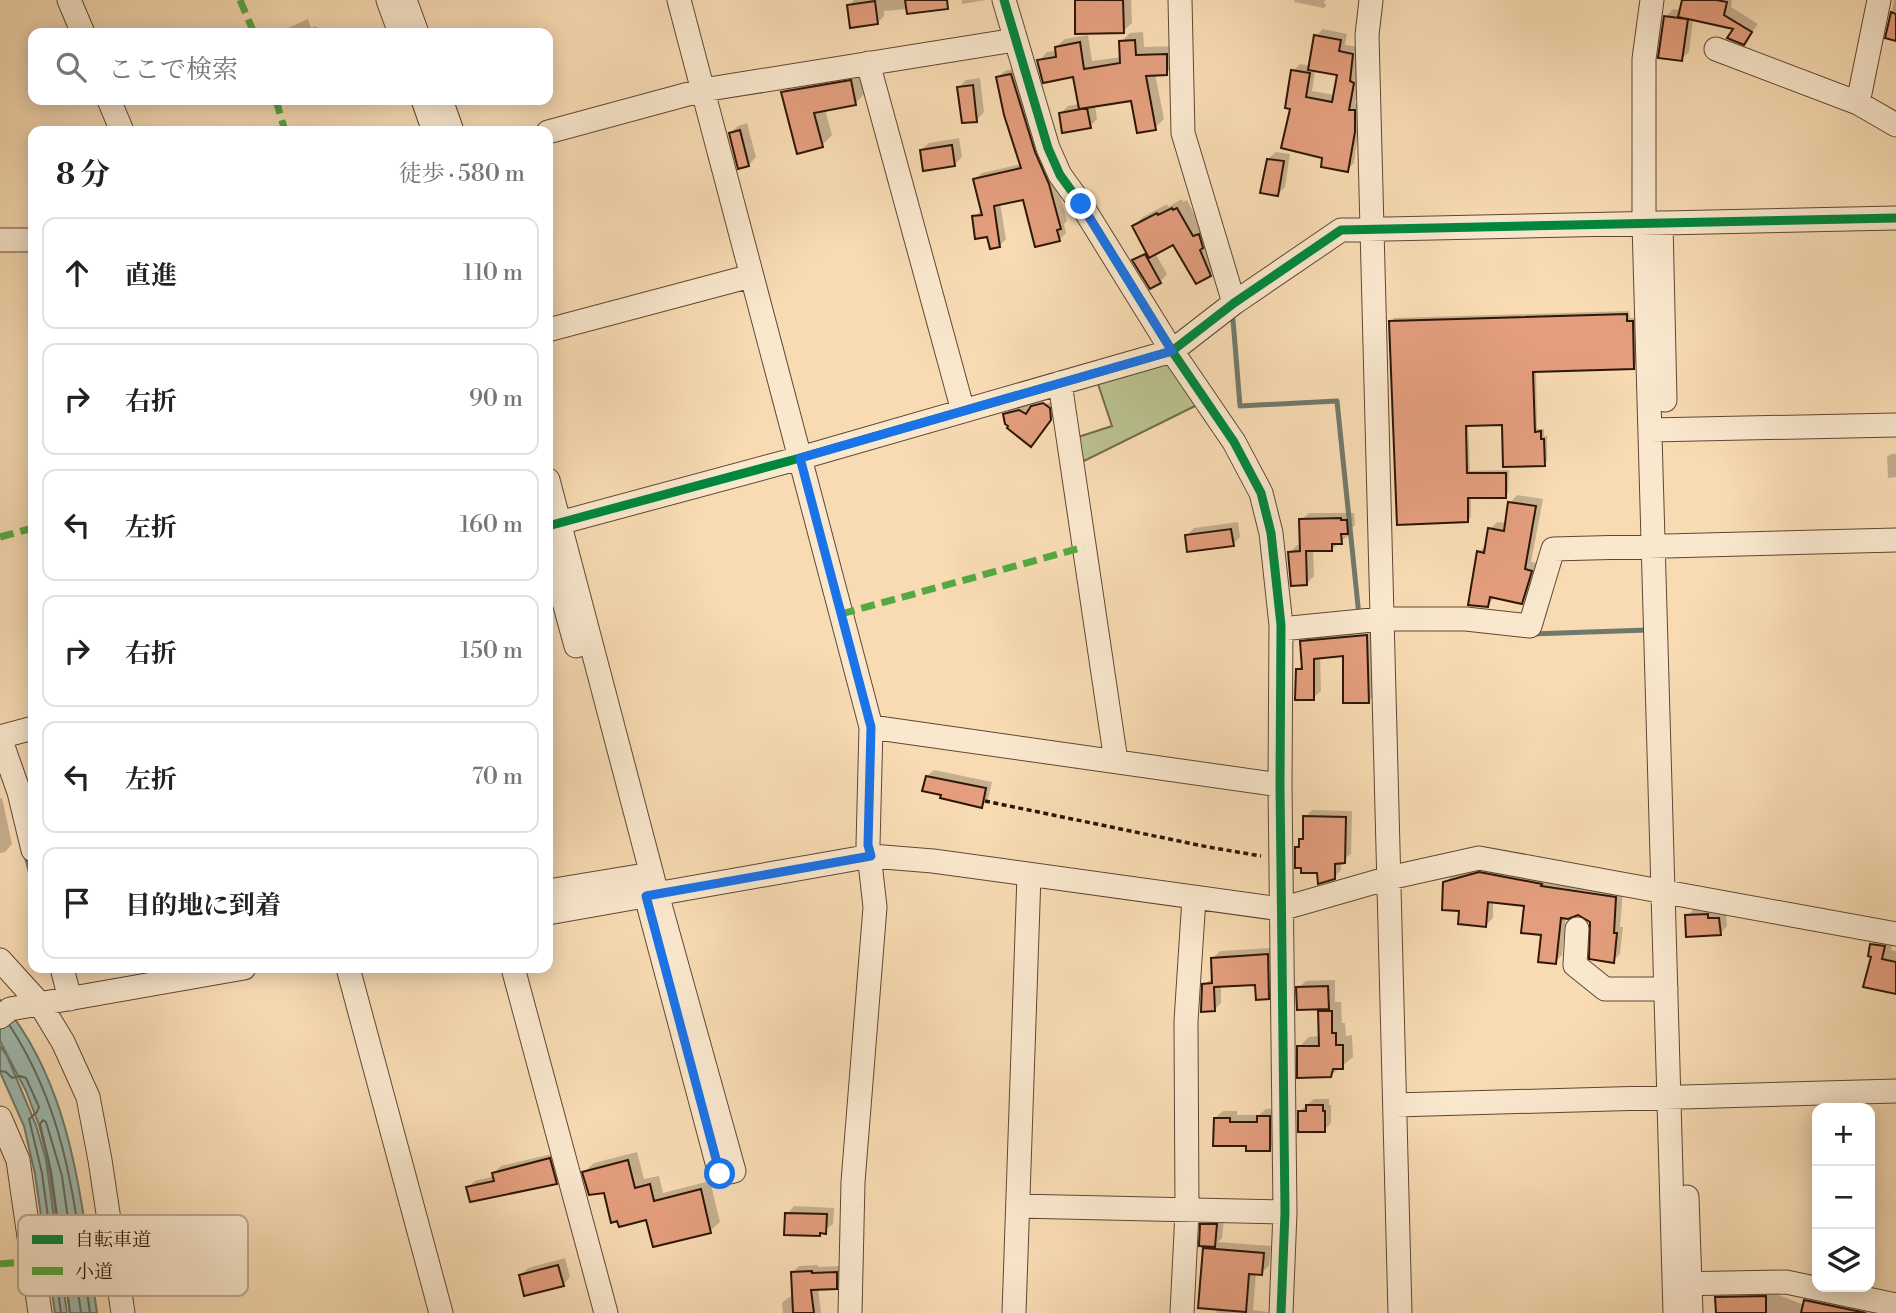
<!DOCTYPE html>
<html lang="ja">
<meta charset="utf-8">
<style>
:root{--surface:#fff;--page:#f6f6f6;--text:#222;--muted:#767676;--line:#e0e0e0}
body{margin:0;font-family:"Libre Bodoni","Noto Serif JP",serif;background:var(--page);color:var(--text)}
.controls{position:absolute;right:21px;bottom:21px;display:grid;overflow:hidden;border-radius:14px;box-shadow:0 4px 18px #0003}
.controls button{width:63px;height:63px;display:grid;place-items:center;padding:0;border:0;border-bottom:2px solid var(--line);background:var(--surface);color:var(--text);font:35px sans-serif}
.stop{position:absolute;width:21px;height:21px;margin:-16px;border:5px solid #1a73e8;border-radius:50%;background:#fff}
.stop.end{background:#1a73e8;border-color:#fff;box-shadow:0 2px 7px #0008}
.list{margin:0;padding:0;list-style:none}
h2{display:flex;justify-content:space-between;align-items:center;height:91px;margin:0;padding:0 28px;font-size:30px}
h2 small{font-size:23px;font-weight:400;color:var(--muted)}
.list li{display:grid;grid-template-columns:46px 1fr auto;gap:21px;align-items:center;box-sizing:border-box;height:112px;margin:0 14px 14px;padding:0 14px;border:2px solid var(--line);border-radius:14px}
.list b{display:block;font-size:26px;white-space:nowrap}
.list em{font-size:23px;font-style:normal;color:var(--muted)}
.icon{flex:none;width:38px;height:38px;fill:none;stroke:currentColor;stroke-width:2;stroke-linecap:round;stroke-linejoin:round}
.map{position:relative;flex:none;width:1896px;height:1313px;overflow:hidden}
.search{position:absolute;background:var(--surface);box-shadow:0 4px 18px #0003;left:28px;top:28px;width:525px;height:77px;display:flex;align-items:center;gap:18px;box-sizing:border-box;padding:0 24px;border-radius:14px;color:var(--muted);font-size:26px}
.panel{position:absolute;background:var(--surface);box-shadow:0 4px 18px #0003;left:28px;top:126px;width:525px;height:847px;border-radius:14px}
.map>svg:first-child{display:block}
</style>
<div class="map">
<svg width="1896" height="1313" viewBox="0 0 1896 1313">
<rect width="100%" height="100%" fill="#f8dbb3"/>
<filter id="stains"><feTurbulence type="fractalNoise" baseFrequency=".00286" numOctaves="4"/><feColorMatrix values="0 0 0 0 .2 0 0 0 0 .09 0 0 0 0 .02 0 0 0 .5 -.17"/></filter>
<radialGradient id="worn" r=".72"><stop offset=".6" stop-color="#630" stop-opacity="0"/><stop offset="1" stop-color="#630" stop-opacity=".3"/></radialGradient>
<!-- green -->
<path fill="#bac18f" stroke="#746c4b" stroke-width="2" d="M1169,361L1199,404L1078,464L1075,438L1112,426L1096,378Z"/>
<!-- water -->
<path fill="#9dbbb0" stroke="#70796c" stroke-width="2" d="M0,1000C74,1086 82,1207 97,1313H70L48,1160L39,1125L26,1091L0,1041Z
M0,1046L7,1056L36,1125L46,1160L67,1313H55L35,1174L24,1126L0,1072Z"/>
<!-- shadow -->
<path fill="#0003" fill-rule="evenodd" d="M854,0H930L908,9L884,11V16L877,23L849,5Z
M962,0H986L962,4Z
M1076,0H1131L1132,23L1123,31Z
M1295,0H1325L1324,4H1327L1330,0L1324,8L1294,2Z
M1684,0H1732L1731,7L1758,24L1744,43L1735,28L1693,19L1689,52L1681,59L1666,17L1673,9L1681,11Z
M1894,0H1896V39L1888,37Z
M308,19L311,28L316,26L319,33H277Z
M1323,29L1347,34L1345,45L1360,47L1356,75L1360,76L1355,103L1361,104V112L1354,163L1347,170L1324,157L1292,107L1293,71L1300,64L1311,66L1316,36ZM1315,70L1339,74L1335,95L1312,91Z
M1143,32L1144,47L1175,46V65L1166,73L1155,74L1164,119L1155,128L1132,99L1095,105L1097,119L1090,126L1060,114L1068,106L1080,104L1074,75L1039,61L1047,52L1057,51L1056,47L1065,39L1088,35L1092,61L1122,57L1121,42L1130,33Z
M1018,68L1055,177L1067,221L1064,224L1066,233L1059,240L1025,197L1000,203L1006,239L1000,245L974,217L982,210L975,179L982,173L1021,164L998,77L1005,71Z
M861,71L865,93L855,104L825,109L832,135L822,145L783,92L793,82Z
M980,78L984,112L977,120L959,87L966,80Z
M747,123L756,157L749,165L730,133L738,126Z
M959,138L962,157L954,165L921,150L929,143Z
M1276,152L1290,154L1285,187L1277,195L1268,159Z
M1182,199L1183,202L1187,200L1220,265L1210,274L1174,243L1155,253L1167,274L1160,282L1135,261L1147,251L1134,226L1143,217L1167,204L1168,207Z
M1629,311L1630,318H1636L1637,364L1633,367L1536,370L1537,429H1544V436H1547V461L1544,464L1504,423L1468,425L1470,471L1509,470L1508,493L1505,496H1471V517L1468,521L1391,321L1394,318Z
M1051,396L1058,411L1031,445L1005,415L1012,407L1027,403L1031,406L1028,409L1052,402L1051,399L1037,402Z
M1891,454H1896V477L1888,478L1887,457Z
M1517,495L1543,499L1531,562L1538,563L1529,595L1521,602L1495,596L1488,606L1479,552L1487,544L1490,529L1497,522L1507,523L1510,503Z
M1309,513H1354L1355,525L1348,531L1349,535L1332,549L1313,550L1314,576L1306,584L1290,553L1297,545H1302L1301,520Z
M1238,522L1240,537L1233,544L1186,536L1194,528Z
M1373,628L1375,694L1368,702L1344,654L1320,657L1321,691L1313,698L1298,669L1303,664L1302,642L1309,635Z
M934,770L992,782L988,799L982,806L943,794L927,776Z
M2,798L12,844L5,852L0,853V799Z
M1312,810L1352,811L1351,854L1341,861V870L1334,877L1318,871L1296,847L1305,835V817Z
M1487,866L1623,891L1620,927H1623L1620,954L1613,961L1592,920L1577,913L1566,917L1562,955L1555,962L1543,934L1526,904L1493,901V918L1486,925L1460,909L1445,883L1452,875Z
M1694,909L1726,911L1727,926L1720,934L1687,916Z
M1882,934L1894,936L1891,950L1896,951V992L1873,956L1872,944Z
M1274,948L1275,990L1268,997L1257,984L1221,985V1003L1214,1010L1204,985L1214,977L1213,958L1220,951Z
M1335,980V1002H1341L1342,1023H1345L1346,1036L1352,1035L1353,1057L1331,1075L1299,1047L1309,1037L1320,1036V1012L1325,1007L1298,988L1306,981Z
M1314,1099H1329V1105H1331V1123L1324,1130L1300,1111Z
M1266,1109H1276L1277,1142L1270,1149L1248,1145L1215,1118L1223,1111H1237V1115H1259Z
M637,1152L644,1179L659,1176L663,1193L710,1181L720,1222L710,1231L647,1218L584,1172L594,1163Z
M556,1153L563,1176L556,1183L468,1187L475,1181L494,1176V1173L501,1166Z
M794,1206L834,1208L833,1224L820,1234L787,1214Z
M1210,1217L1224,1218L1222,1238L1218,1242L1271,1246L1269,1266L1261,1273H1256L1253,1310L1277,1313H1217L1204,1249L1209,1245L1202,1225Z
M565,1258L570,1277L563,1285L521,1275L528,1268Z
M818,1265V1267L843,1266V1281L836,1287L818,1288L821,1313H783L782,1303L789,1297L794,1296L793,1272L799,1266Z
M1775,1287L1776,1294L1804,1305L1813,1293L1896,1313H1718L1717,1298L1727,1288Z"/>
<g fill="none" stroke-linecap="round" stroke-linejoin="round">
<!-- shore -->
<path stroke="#65685c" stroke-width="2" d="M10,1026C69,1117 75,1209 90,1313
M0,1071L6,1072L12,1078L20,1076L26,1078L39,1107L37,1112L29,1119L42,1173L61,1313
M70,1313L51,1171L40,1124L43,1120L46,1122L62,1176L81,1313"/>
<!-- stream -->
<path stroke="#70796c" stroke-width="5" d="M1233,320L1240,406L1337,401L1359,616
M1531,634L1648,630
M26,855L33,882
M145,973L172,968"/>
</g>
<!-- building -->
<path fill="#e49e7e" stroke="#2d1607" stroke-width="2" d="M905,0H947L948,9L907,14Z
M1075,0H1123L1124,33L1075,34Z
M1682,0H1716L1727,2L1724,15L1752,32L1744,45L1727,38L1733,29L1688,19L1682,61L1658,58L1664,16L1687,19L1678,17Z
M875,1L878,24L850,28L847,5Z
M1891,12L1896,14V41L1885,38Z
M1314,35L1341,40L1339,51L1353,54L1350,81L1354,83L1349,110H1355V132L1348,172L1321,167L1322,158L1281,148L1290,109L1285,108L1291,70L1310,73L1306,97L1332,102L1337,75L1308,70Z
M1135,40L1136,55L1167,54V75L1146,76L1156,130L1137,133L1131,101L1079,109L1073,77L1043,83L1037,60L1056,57L1055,47L1080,42L1084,69L1120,63L1119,41Z
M1011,74L1035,152L1049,184L1061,229L1057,230L1060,241L1035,247L1023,200L994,206L1000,247L990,249L987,237L975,239L972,216L982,215L973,179L1021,168L1004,115L996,77Z
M851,80L856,105L814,113L823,147L797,154L781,92Z
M973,85L977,122L962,123L957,87Z
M1087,108L1091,128L1062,133L1059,113Z
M740,130L749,166L738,169L729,133Z
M952,145L955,166L923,171L920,150Z
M1267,159L1284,161L1278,196L1260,193Z
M1172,208L1173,210L1177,208L1193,236L1199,234L1203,248L1200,250L1211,276L1196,284L1173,245L1149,258L1132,226L1157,213L1158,215Z
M1145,254L1161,283L1150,289L1132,260Z
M1627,314V321H1633L1634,369L1533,372L1535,432L1541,431V439H1544L1545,466L1503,467L1502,425L1466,426L1467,473H1506V498H1468V522L1397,525L1389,321Z
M1043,403L1050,408L1051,420L1031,447L1007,428L1008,426L1005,424L1003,414L1019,410L1026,414L1031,406Z
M1508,502L1536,506L1525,569L1532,571L1522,604L1490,597L1488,607L1468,605L1477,551L1484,553L1488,528L1504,531Z
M1341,518V520H1347L1348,534H1341L1342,544H1332V551H1306L1307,585L1291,586L1288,552L1300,551L1299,519Z
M1231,529L1234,546L1187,552L1185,535Z
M1367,635L1369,703H1343V656L1314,659V700H1295L1296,669H1302L1300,641Z
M926,776L986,788L982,808L940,798L941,795L922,791Z
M1303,816L1346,817L1345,863L1335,864V879L1318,884L1317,873H1301V868H1295V847H1299V839H1303Z
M1479,872L1542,884L1541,886L1616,897L1614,933H1617L1614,963L1589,959L1590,922L1578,915L1568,919L1561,918L1556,964L1538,962L1541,935L1521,933L1524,906L1488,902L1486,927L1458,924L1459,911L1442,910L1443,882Z
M1708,914V918H1719L1721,935L1686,937L1685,915Z
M1870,944L1885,946L1882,959L1896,962V994L1863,987L1871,957L1868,956Z
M1268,954L1269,999L1256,1000L1255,985L1214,987L1215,1011L1201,1012L1202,984L1212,983L1211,958Z
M1328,986L1329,1009L1297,1010L1296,987Z
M1318,1011H1332V1033H1336V1045H1343V1069H1333L1331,1077L1297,1078V1046H1319Z
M1306,1105H1323V1111H1325V1132H1298V1111H1306Z
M1257,1116H1270V1151H1246V1146H1213L1214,1118H1230V1122H1257Z
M550,1158L557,1184L470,1202L466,1187L494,1181L492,1173Z
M628,1160L635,1188L650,1184L654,1201L701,1189L711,1233L653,1247L646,1220L619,1227L617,1221L611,1223L604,1193L589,1195L582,1172Z
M785,1213L827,1214L826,1234L820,1233V1236L784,1235Z
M1200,1224H1217L1215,1247L1199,1246Z
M1203,1248L1264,1253L1262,1275L1249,1274L1246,1312L1198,1308Z
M558,1265L564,1286L524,1296L519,1275Z
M812,1271V1273L837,1272V1289L811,1290L814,1313H793L791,1272Z
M1766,1296V1313H1716L1715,1297Z
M1804,1300L1866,1313H1801Z"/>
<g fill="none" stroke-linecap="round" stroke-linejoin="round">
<!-- minor casing -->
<g stroke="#604732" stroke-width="25">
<path id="minor" d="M69,0L83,33
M388,0L400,33
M405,0L417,33
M679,0L871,727L868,845L875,907L853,1182L850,1313
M1004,0L1048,148L1060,175L1081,204L1172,351L1234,442L1261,493L1271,533L1281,625L1280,785L1285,1212L1281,1313
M1180,0L1183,133L1234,303
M1371,0L1367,35L1400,1313
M1652,0L1644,59V224L1675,1313
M1879,0L1858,103L1896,125
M1716,49L1858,103
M868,63L963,411
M109,100L122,131
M423,100L434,131
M441,100L452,131
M548,132L703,90L1015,40
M1661,223L1665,400
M0,240H33
M548,330L751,276
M1060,383L1116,761
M1650,430L1896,425
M548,480L657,894L734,1171L720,1174L646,896
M548,526L800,458L1172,351L1234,303L1341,230L1896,218
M548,544L576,646
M1281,629L1382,619H1466L1530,626L1553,549L1896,540
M871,727L1280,785
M0,737L33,728
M0,738L19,792L33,850
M548,891L639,876
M548,913L871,856L933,861L1281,909L1389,878L1479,858L1896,934
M1577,929L1575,965L1605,989H1666
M0,960L40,1004L63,1042L88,1097L100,1160L123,1313
M62,968L70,999
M348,968L441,1313
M513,968L606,1313
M0,1017L10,1009L244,968
M1395,1105L1896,1091
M0,1118L18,1160L40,1313
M1687,1197L1691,1313
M1018,1206L1285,1212
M1674,1284L1786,1282L1896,1305
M1014,1313L1029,875
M1182,1313L1187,1212L1186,1021L1194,898"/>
</g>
<!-- path -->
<path stroke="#2d1607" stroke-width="3.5" stroke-dasharray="5 3.5" stroke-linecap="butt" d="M985,801L1208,847L1261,856"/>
<!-- minor -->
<use href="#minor" stroke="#fae8ce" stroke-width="23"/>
<!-- quiet -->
<path stroke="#54a941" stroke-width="7" stroke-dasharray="14 7" stroke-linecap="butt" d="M240,0L254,33
M276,100L285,131
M0,537L33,528
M841,614L1084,547
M0,1264L32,1261"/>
<!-- cycleway casing -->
<g stroke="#fae8ce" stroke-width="13">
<path id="cycleway" d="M1004,0L1048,148L1060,175L1081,204L1172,351L1234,442L1261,493L1271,533L1281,625L1280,785L1285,1212L1281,1313
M548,526L800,458L1172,351L1234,303L1341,230L1896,218"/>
</g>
<!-- cycleway -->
<use href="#cycleway" stroke="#00873e" stroke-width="9"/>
</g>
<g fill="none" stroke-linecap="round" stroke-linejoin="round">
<!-- route -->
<path stroke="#1a73e8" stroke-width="9" d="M720,1174L646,896L871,856L868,845L871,727L800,458L1172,351L1081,204"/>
</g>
<!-- legend -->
<rect x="18" y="1215" width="230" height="81" rx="10" fill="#fae8ce" stroke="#bca992" stroke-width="2"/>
<rect x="32" y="1235" width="31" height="9" fill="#00873e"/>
<rect x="32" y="1267" width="31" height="8" fill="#54a941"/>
<g font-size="19" fill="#2d1607">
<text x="75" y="1246">自転車道</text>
<text x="75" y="1278">小道</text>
</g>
<rect width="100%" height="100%" filter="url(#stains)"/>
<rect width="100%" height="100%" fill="url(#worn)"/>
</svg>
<div class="controls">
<button>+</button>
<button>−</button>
<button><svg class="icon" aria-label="layers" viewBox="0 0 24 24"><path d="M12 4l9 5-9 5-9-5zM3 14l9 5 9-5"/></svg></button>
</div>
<div class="stop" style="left:720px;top:1174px"></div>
<div class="stop end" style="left:1081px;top:204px"></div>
<div class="search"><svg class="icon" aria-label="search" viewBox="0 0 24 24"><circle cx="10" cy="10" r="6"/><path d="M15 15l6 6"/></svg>ここで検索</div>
<section class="panel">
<h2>8 分<small>徒歩 · 580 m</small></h2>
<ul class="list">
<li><svg class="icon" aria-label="ahead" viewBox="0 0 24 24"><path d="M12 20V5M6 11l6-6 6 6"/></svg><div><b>直進</b></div><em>110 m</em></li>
<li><svg class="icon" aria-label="right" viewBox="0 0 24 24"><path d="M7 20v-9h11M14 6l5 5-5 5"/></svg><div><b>右折</b></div><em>90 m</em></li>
<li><svg class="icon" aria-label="left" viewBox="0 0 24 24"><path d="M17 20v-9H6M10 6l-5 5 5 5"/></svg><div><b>左折</b></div><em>160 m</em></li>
<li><svg class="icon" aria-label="right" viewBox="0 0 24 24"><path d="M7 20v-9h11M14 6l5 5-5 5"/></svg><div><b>右折</b></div><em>150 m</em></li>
<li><svg class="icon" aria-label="left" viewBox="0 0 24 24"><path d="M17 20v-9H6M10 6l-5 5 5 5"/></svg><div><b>左折</b></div><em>70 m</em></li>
<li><svg class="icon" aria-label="arrive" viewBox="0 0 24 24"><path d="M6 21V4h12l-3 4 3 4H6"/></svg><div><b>目的地に到着</b></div></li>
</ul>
</section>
</div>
